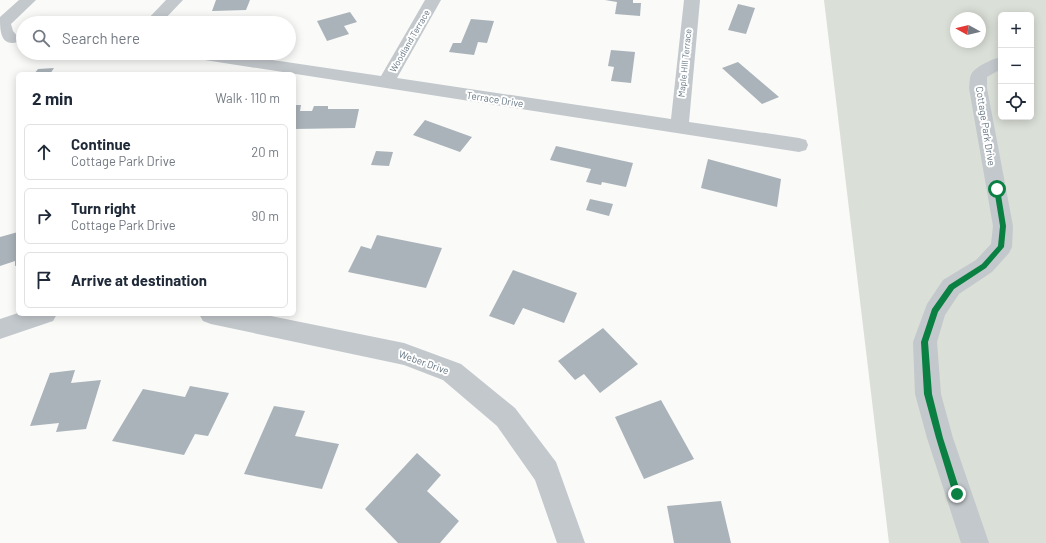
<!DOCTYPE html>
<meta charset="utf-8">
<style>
:root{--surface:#fff;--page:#f6f6f7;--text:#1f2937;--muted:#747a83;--line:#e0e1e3}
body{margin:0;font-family:Barlow,sans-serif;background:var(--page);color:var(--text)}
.controls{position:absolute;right:12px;top:12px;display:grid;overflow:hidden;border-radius:6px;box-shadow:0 2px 10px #0003}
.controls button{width:36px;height:36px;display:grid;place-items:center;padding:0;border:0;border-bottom:1px solid var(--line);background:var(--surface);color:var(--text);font:20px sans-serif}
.compass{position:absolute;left:950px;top:12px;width:36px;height:36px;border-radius:50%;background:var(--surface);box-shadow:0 2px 10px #0003;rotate:278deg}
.stop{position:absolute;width:12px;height:12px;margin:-9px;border:3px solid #0b8043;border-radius:50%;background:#fff}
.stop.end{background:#0b8043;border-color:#fff;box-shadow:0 1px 4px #0008}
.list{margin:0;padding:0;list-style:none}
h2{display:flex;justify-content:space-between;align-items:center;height:52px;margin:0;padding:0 16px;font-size:17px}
h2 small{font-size:13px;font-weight:400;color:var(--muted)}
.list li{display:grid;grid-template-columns:26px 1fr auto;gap:12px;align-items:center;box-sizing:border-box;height:56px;margin:0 8px 8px;padding:0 8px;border:1px solid var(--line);border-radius:6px}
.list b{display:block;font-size:15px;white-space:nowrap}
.list p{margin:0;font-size:13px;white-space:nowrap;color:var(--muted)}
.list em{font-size:13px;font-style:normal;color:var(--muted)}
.icon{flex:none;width:22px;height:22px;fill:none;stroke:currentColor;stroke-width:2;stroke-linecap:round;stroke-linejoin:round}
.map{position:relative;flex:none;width:1046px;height:543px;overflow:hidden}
.search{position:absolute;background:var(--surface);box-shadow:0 2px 10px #0003;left:16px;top:16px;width:280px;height:44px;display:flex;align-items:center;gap:10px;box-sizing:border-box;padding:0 14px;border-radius:22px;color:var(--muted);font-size:15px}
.panel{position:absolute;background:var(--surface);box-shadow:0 2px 10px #0003;left:16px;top:72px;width:280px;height:244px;border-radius:6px}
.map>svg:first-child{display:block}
</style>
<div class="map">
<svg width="1046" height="543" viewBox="0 0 1046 543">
<rect width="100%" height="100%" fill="#fafaf8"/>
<!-- green -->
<path fill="#dadfd7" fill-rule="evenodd" d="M824,0H1046V543H889ZM1001,15H1031V117H1001ZM956,18H980V42H956Z"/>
<!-- building -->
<path fill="#aab3b9" d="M216,0H250L246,10L212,11Z
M605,0H633V3H641L640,16L615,14L617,2Z
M738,4L755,8L746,34L728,30Z
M350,12L357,22L344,26L349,34L327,41L317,21Z
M471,19L494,21L487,43L478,42L474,55L449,52L453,43H461Z
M611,50L635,52L631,83L611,81L614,67L608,66Z
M738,62L779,97L762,104L722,68Z
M54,68L50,74H34L38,69Z
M294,105H301L300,111H312L314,106H328V109H359L355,128L294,129Z
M425,120L472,137L460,152L413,135Z
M556,146L633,163L626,187L602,182L601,185L586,182L591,169L550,160Z
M376,151L393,152L389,166L371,165Z
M708,159L781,179L777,207L701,188Z
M590,199L613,204L609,216L586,210Z
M18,232V265L15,266V261L0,266V237Z
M377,235L442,248L426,288L348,272L361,246L371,249Z
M513,270L577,293L564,323L523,308L514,325L489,316Z
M603,328L638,364L600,393L584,374L575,380L558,361Z
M75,370L71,383L101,380L86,429L56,432L59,423L30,426L50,373Z
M190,386L229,393L208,436L195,434L184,455L112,441L143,389L185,397Z
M661,400L694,459L644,479L615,417Z
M274,406L305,411L295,436L339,444L322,489L244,474Z
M417,453L441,475L427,491L459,521L440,543H398L365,509Z
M721,501L731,543H674L667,506Z"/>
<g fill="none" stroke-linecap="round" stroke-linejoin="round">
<!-- minor -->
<path fill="#c3c8cc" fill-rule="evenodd" d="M19,0H36L11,24L13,31L20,39L18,42C0,47 0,30 0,17Z
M166,0H183L161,23H144Z
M425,0H441L397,78L671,119L684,0H700L689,122L799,138L806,140L808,145L806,150L799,152L192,58L186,57L184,53H226L381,76Z
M998,58L1001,59V69L987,77V88L1013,226L1012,247L1009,253L992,272L959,294L945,315L937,342L941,394L953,438L989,543H961L927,438L915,394L913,342L927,304L943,280L976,260L991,244L993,226L969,88C970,84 969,79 971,75C973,68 992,59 998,58Z
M18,313V314H57L53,321L0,339V319Z
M199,314H261L404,343L461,364L515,408L556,462L585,543H557L535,480L497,426L443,380L404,365L211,324L203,321Z"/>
</g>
<!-- route -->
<path fill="#0b8043" d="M997,187L1000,189L1006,226L1004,247L986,268L954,289L938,312L928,342L932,394L943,438L961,494L957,499L953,494L936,438L924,394L921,342L932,309L949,285L982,264L998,246L1000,226L994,189Z"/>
<g text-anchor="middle" stroke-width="4" stroke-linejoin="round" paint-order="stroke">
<!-- far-street labels -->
<g font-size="9" fill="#657683" stroke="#fff">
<text transform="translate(410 41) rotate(-60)" y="3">Woodland Terrace</text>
<text transform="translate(685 63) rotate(-84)" y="3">Maple HIll Terrace</text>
</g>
<!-- street labels -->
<g font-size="10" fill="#657683" stroke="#fff">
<text transform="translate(495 99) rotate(9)" y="4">Terrace Drive</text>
<text transform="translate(986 126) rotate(81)" y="4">Cottage Park Drive</text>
<text transform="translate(424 362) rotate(20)" y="4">Weber Drive</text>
</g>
</g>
</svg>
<div class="controls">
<button>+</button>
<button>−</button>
<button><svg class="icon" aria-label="locate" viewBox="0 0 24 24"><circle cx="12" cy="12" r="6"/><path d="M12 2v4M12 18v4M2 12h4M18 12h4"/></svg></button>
</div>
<svg class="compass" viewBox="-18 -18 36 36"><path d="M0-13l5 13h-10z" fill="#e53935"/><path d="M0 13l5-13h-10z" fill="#747a83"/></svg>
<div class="stop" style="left:997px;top:189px"></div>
<div class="stop end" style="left:957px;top:494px"></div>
<div class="search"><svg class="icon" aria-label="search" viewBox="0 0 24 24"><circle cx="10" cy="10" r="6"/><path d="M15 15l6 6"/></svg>Search here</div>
<section class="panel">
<h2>2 min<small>Walk · 110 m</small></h2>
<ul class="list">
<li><svg class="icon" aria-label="ahead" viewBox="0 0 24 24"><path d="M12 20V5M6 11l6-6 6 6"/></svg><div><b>Continue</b><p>Cottage Park Drive</p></div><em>20 m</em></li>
<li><svg class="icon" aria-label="right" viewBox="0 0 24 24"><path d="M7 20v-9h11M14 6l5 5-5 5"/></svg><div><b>Turn right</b><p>Cottage Park Drive</p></div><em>90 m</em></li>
<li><svg class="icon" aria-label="arrive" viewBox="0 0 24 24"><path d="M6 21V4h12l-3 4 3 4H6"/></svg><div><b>Arrive at destination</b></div></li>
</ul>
</section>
</div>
